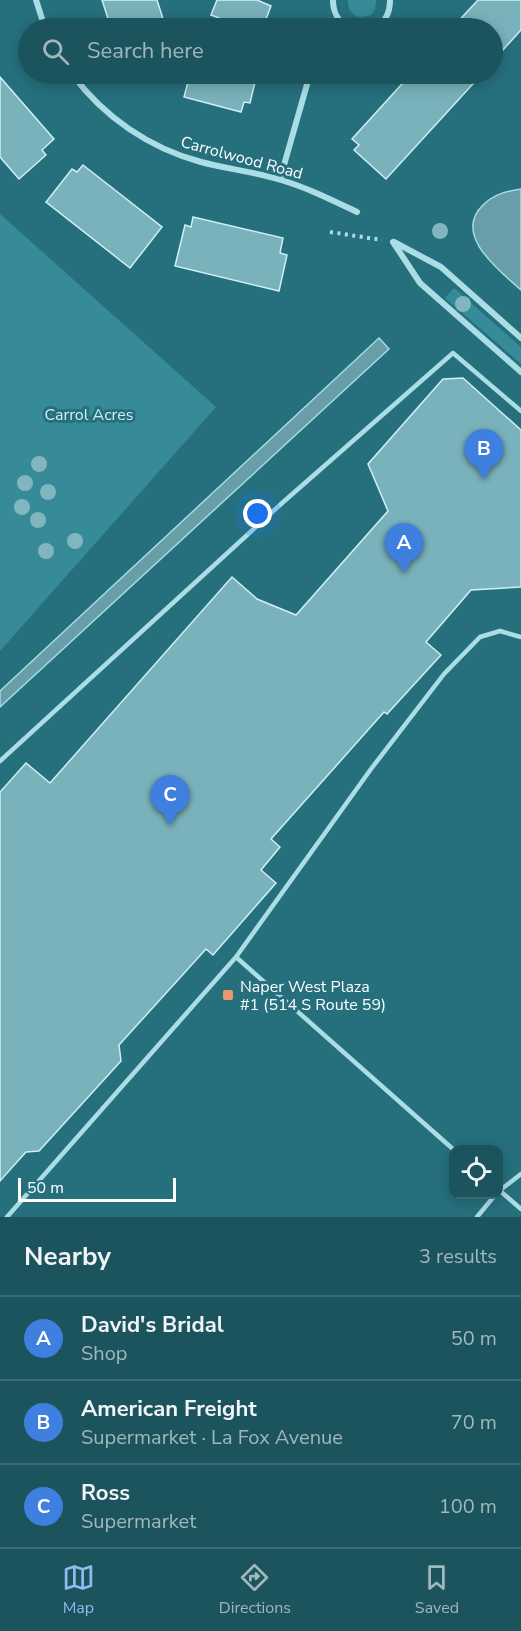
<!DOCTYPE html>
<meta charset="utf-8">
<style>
:root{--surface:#1c545e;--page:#295e67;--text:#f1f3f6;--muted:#a0b7bc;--line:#3a6a73;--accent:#90b9f0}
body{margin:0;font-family:"Nunito Sans",sans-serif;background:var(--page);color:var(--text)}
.controls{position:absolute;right:18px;bottom:18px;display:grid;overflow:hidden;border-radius:12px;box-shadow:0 3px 15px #0003}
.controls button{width:54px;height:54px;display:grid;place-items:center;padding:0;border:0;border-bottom:2px solid var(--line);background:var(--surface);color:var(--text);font:30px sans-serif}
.scale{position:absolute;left:18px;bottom:15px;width:158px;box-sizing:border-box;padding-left:6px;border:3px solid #fff;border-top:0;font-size:16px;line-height:21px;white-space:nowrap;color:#fff;-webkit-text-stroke:4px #26707d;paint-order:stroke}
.you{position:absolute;left:258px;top:514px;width:21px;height:21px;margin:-15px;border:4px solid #fff;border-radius:50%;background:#1a73e8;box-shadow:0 0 0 9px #1a73e833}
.badge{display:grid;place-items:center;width:39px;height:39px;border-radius:50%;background:var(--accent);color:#fff;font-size:20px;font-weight:700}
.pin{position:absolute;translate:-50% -50px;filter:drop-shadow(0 2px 3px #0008)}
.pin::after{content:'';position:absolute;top:32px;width:21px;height:18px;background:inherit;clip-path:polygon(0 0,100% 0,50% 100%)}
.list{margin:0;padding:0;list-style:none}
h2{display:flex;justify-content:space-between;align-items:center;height:78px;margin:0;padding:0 24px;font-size:26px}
h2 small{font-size:20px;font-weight:400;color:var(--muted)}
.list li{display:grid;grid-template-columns:39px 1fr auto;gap:18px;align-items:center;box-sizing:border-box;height:84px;padding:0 24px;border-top:2px solid var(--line)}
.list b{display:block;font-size:22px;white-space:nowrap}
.list p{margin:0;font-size:20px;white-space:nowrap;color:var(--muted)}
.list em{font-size:20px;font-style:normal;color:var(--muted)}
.icon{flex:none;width:33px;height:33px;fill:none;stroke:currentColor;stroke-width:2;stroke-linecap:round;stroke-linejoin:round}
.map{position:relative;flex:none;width:521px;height:1217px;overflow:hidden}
.search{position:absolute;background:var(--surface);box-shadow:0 3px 15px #0003;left:18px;right:18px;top:18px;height:66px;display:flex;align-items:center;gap:15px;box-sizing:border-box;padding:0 21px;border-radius:33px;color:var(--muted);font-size:22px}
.sheet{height:330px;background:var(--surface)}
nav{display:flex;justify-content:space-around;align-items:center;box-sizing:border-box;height:84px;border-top:2px solid var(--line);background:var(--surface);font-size:16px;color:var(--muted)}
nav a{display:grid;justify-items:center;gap:3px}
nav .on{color:var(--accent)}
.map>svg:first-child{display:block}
</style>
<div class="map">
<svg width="521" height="1217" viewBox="0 0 521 1217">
<rect width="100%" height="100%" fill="#26707d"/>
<!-- green -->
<path fill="#378a98" d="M348,0H376L375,9L371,15L360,17C352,15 347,9 348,0Z
M0,214L216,407L0,651Z
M454,288L521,347V364L445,298Z"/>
<!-- water -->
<path fill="#699da7" stroke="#a0dde5" stroke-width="1.5" d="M521,189V290C500,271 452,235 483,205C494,194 507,191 521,189Z
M379,338L389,349L0,707V691Z"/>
<!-- building -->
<path fill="#7ab2bc" stroke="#ceeff4" stroke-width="1.5" d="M102,0H157L166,28H111Z
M217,0H257L271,6L263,27L249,21L246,28L211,15Z
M478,0H521V30L492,62V28H452Z
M190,74H257L250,103L244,102L241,112L184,97Z
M411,74H482L386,179L354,150L359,145L352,139Z
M0,77L54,139L42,150L46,155L19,179L0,157Z
M83,165L162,227L130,268L46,202L72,169L77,172Z
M193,217L283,238L280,253L287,255L279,291L175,266L185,225L191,227Z
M463,378L521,430V587L471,590L426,642L441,655L387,714L384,712L271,839L280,847L261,870L276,883L213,955L206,949L119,1045L121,1061L39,1151L26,1152L0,1181V792L26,763L50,783L232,577L257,599L296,615L388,511L368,464L443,379Z"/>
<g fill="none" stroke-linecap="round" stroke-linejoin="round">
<!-- path -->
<path stroke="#abdde5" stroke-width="4" stroke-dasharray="3 4.5" stroke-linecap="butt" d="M330,232L382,240"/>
<!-- service -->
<path stroke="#abdde5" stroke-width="4.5" d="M0,761L281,504L453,353L521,411
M236,957L454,1150
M498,1189L521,1209
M499,1191L521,1174
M7,1217L236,957L371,769L444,674L480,637L500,631L521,637
M477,1217L496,1194"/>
<!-- minor -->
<path stroke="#abdde5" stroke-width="6" d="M36,0L45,28
M333,0C333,13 338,21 348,28
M375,28C386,22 390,13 390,0
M72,74C104,117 149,148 201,162C228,169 255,172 281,180C308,188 332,200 357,212
M280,179L310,74
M393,242L420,283L521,372
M394,242L441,267L521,338"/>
</g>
<!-- trees -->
<g fill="#82b6be">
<circle cx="440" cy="231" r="8"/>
<circle cx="463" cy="304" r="8"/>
<circle cx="39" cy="464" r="8"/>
<circle cx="25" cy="483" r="8"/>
<circle cx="48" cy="492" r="8"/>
<circle cx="22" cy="507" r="8"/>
<circle cx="38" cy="520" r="8"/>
<circle cx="75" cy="541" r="8"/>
<circle cx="46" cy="551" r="8"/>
</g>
<!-- markers -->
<rect fill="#ee9670" stroke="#26707d" stroke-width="2" x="222" y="989" width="12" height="12" rx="3"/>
<g text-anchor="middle" stroke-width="6" stroke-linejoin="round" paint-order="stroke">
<!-- street labels -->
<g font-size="16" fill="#fff" stroke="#26707d">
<text transform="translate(242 157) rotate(15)" y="6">Carrolwood Road</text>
</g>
<!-- park labels -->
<g font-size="16" fill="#ceeff4" stroke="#26707d">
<text x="89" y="420">Carrol Acres</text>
</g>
<!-- poi labels -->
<g font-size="16" fill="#fff" stroke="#26707d" text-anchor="start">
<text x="240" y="992">Naper West Plaza<tspan x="240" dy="18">#1 (514 S Route 59)</tspan></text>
</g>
</g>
</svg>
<div class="controls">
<button><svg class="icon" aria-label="locate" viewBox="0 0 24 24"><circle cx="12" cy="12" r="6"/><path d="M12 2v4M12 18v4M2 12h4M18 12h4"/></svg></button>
</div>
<div class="scale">50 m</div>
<div class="you"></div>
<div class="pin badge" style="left:404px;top:573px;background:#3f7fe0">A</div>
<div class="pin badge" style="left:484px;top:479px;background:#3f7fe0">B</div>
<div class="pin badge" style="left:170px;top:825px;background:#3f7fe0">C</div>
<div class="search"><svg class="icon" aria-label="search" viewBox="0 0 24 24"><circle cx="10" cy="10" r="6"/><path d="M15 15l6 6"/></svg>Search here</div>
</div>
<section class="sheet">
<h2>Nearby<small>3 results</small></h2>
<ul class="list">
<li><span class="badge" style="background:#3f7fe0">A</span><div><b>David's Bridal</b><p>Shop</p></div><em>50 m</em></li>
<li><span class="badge" style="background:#3f7fe0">B</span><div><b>American Freight</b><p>Supermarket · La Fox Avenue</p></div><em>70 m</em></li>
<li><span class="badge" style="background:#3f7fe0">C</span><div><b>Ross</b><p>Supermarket</p></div><em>100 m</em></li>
</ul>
</section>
<nav>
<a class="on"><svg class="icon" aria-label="map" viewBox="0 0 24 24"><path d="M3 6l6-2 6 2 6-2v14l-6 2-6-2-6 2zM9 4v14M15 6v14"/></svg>Map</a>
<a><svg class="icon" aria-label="directions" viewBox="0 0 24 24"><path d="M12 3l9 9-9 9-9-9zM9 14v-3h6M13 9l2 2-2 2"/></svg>Directions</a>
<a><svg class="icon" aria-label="saved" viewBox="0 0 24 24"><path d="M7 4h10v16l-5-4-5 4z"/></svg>Saved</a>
</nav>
